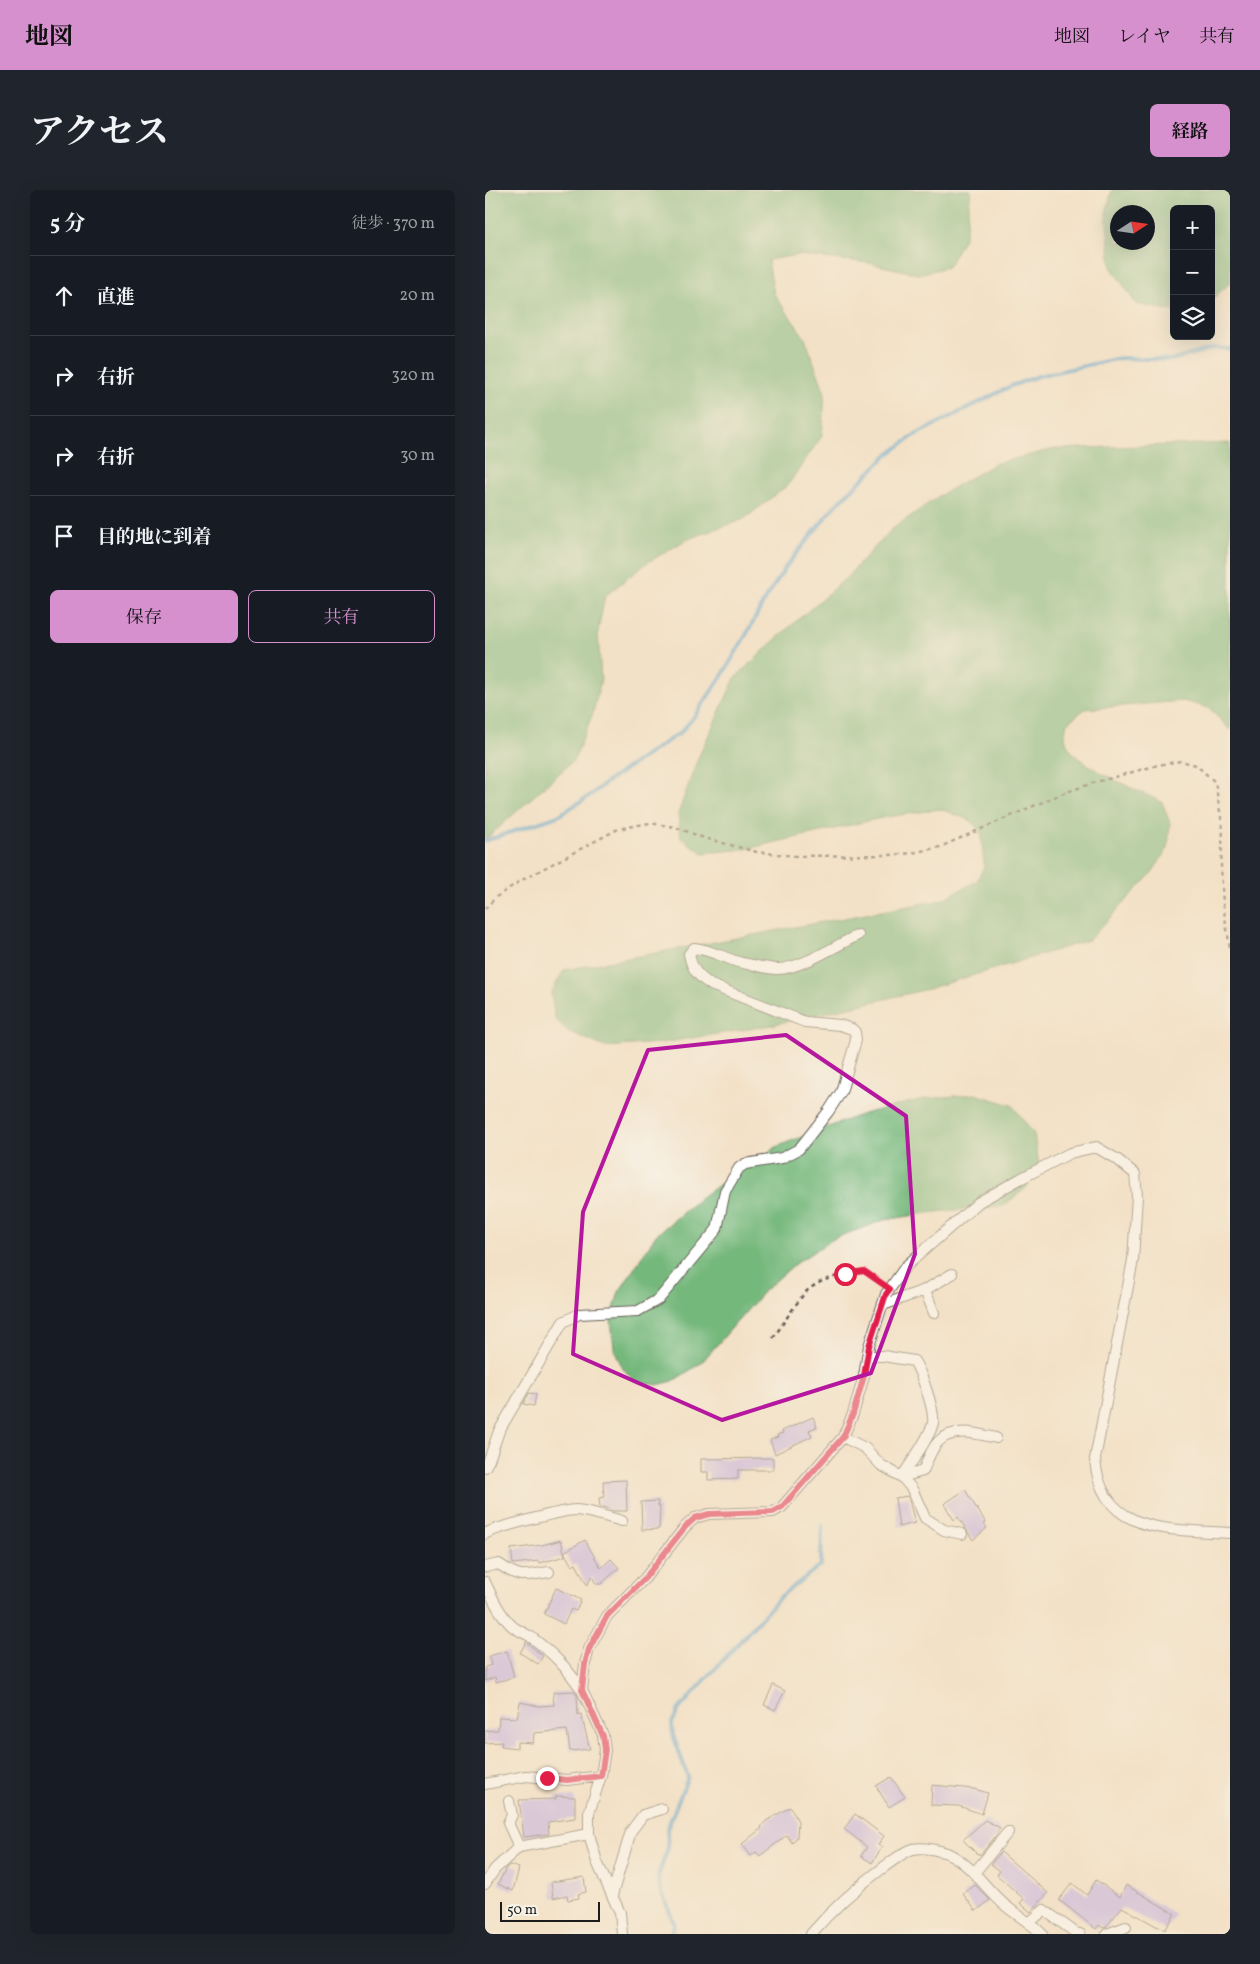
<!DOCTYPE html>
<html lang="ja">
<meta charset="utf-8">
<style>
:root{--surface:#171b24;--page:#20242c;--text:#f1f3f6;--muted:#9ea1a6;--line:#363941;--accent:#d690ce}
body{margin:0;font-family:Vollkorn,"Noto Serif JP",serif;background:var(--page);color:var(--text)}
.controls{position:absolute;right:15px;top:15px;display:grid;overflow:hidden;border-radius:8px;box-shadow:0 5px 20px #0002}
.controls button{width:45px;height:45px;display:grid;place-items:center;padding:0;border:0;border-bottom:1px solid var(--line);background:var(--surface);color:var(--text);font:25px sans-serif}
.compass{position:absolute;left:625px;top:15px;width:45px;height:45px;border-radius:50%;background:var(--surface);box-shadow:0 5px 20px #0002;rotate:78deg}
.scale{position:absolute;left:15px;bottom:12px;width:100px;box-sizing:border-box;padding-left:5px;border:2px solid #1c1c1c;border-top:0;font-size:14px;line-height:18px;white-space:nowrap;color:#1c1c1c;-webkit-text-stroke:4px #f7f3e8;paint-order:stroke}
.stop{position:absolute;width:15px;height:15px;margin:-11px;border:4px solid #e11d48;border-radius:50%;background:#fff}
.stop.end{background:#e11d48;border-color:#fff;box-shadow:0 1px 5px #0008}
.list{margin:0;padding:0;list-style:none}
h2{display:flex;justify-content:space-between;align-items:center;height:65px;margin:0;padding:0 20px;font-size:21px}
h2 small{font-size:16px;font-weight:400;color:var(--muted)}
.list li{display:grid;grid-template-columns:32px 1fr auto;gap:15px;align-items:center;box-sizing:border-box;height:80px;padding:0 20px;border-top:1px solid var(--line)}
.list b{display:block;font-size:19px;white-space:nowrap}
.list em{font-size:16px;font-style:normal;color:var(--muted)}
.actions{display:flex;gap:10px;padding:15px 20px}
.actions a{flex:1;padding:11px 0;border:1px solid var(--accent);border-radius:8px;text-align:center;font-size:18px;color:var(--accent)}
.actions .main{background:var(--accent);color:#111}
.icon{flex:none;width:28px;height:28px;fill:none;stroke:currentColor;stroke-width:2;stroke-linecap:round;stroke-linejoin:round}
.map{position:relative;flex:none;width:745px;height:1744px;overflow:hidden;border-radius:8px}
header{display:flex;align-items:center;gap:30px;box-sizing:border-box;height:70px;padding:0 25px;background:var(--accent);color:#111}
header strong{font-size:24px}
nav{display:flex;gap:28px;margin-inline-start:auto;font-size:18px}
.intro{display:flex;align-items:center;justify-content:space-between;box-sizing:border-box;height:120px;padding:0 30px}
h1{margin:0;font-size:35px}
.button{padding:12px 22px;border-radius:8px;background:var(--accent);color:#111;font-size:18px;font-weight:700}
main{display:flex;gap:30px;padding:0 30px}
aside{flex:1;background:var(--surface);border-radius:8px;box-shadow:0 5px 20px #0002}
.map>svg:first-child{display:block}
</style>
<header>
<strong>地図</strong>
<nav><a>地図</a><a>レイヤ</a><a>共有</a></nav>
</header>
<div class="intro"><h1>アクセス</h1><a class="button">経路</a></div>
<main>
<aside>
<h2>5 分<small>徒歩 · 370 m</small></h2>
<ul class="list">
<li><svg class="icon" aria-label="ahead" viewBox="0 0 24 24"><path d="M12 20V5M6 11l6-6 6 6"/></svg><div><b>直進</b></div><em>20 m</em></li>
<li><svg class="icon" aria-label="right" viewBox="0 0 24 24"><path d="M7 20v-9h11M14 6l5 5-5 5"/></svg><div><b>右折</b></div><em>320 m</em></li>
<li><svg class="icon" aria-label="right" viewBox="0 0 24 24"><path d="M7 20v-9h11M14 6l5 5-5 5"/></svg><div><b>右折</b></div><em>30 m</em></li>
<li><svg class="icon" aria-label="arrive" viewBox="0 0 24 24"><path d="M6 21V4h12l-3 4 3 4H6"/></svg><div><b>目的地に到着</b></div></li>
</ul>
<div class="actions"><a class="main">保存</a><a>共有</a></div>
</aside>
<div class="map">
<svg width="745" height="1744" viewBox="0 0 745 1744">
<rect width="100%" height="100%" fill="#f7f3e8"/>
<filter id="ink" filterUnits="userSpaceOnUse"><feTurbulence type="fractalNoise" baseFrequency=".02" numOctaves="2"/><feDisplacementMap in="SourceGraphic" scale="10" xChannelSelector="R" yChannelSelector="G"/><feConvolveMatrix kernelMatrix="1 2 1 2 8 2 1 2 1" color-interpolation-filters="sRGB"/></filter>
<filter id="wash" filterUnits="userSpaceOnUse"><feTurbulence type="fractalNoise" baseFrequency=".0096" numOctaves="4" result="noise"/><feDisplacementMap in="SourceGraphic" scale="20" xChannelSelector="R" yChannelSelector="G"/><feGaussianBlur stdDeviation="1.12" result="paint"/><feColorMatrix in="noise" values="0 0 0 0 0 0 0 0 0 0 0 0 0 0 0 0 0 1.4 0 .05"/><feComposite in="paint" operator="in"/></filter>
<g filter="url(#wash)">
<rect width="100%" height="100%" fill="#f3e1c7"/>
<!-- forest -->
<path fill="#74b87b" stroke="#486a4c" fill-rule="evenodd" d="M0,0H486L480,46L463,77L433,84L384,73L313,65L283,70L289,104L320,148L340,203L337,246L303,295L259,329L203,349L163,372L120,406L113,441L116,489L108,523L89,570L0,650Z
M627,0H745V93L726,110V19H689V121L651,114L626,77L621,23ZM662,22V52H632V22Z
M745,253V540L724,518L698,511L600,519L582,533C580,541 579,548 583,556C594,577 654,601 677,612L685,633L683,658L667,683L604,750L443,799L282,836L176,853L120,857L83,841L70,829L66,803L79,780L456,710L492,691L499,676L496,642L485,630L455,619L401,627L261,659L218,663L196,648L193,624L213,568L250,488L293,447L361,388L406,340L454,306L509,274L569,259Z
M490,904L527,915L549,944L554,974L541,998L518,1016L450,1022L399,1030L350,1048L311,1073L279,1101L216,1173L188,1191L172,1195L150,1192L137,1177L129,1158L126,1129L134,1102L171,1045L219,1005L293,956L378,924L438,909Z"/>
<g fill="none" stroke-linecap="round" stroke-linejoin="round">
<!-- stream -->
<path stroke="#59a3d0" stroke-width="4" d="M0,651L73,626L104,606L126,589L196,542L208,528L237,486L265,438L278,413L302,375L349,317L401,266L430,245L526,196L553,186L635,168L687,170L728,158L745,159
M187,1744L189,1733L175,1698L173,1686L183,1658L182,1639L203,1587L188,1545L187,1533L194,1519L296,1406L336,1375L337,1336"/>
</g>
<g id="blocks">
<!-- building -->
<path fill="#bca8ea" d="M44,1203L51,1204L49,1216L38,1214Z
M328,1227L332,1237L324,1240L327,1246L290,1264L285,1250L293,1247L292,1245L298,1243L297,1241Z
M288,1268V1280H253V1289L223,1290V1282H216V1269Z
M141,1290L142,1321H128L119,1317H115L114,1308L119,1307L118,1291Z
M480,1300L501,1333L499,1334L502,1338L488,1350L473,1327L469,1330L459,1314Z
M423,1306L430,1333L414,1337L410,1308Z
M173,1311V1316H175L174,1339L157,1340L156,1312Z
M76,1350L79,1362L100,1350L116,1378L126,1369L134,1378L116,1394H111L107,1386L102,1395L91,1374L87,1376L79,1362L80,1366L55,1373L54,1371L28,1374L26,1359L57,1355Z
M71,1398L96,1410L91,1421L86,1419L79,1434L59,1424Z
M41,1452L58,1466L53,1474L35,1463Z
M22,1461L29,1487L11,1492L10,1487L0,1491V1477L6,1475L4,1466Z
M288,1495L300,1501L290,1520L279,1515Z
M89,1501L92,1505L93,1525L96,1524L105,1559L85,1561L82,1540L49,1543L48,1553L32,1552V1558L16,1556L17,1552L0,1553V1541L13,1540L14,1527L32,1528L35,1512L54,1516L69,1515L68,1502Z
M406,1587L420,1607L404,1617L391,1596Z
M447,1595L489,1599L503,1603L497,1624L474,1616L446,1615Z
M71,1606L90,1607V1628L63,1632L64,1644L39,1647L34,1610L71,1609Z
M305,1617L313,1631L312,1647L307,1653L302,1645L275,1666L271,1662L266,1666L257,1654L277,1638L276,1637L281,1631Z
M370,1624L399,1646L393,1655L397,1657L387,1673L376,1666L382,1657L359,1639Z
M500,1630L515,1638L510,1647L495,1665L493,1663L492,1664L478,1650Z
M516,1662L563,1703L546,1722L535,1713L539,1709L512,1685L515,1681L506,1674Z
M25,1675L34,1678L28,1701L13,1694L21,1678Z
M99,1687L101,1702L93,1704L94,1708L83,1710L82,1705L68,1708L66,1692Z
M611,1690L635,1707L641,1695L690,1724L680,1740L674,1736L673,1737L637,1717L621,1737L618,1738L614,1735L611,1739L574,1710L587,1693L602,1705Z
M490,1695L505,1710L491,1721L478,1704Z"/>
</g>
</g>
<g filter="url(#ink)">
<use href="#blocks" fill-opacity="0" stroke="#676158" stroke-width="1"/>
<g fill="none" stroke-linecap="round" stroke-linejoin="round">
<!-- street casing -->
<g stroke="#676158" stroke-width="12">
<path id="street" d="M440,1100L449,1123
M398,1115L440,1100L467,1084
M382,1166H398L429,1171C436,1182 450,1220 448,1233C444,1249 426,1272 417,1287L427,1299L440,1328L459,1340L477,1344
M358,1247L380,1258L396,1275L417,1287L438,1281C442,1272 446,1259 453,1252C468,1236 494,1244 511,1248
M0,1277L4,1270L14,1241L78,1132L94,1124L153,1121L174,1109L232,1039L240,1001L254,978L260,974L297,968L314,959L343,922L356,902L371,850L370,842L367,839L355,835L320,832L226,795C213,786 207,780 204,764L209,758C227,760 241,769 257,773C264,774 285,779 291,779C314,780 352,755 373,745
M0,1344C8,1338 79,1320 91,1320C106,1321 122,1327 137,1331
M0,1377L14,1374C35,1389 39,1386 64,1382
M0,1392C7,1407 14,1423 26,1435C31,1440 40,1443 46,1447C69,1464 81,1477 97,1500
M0,1594L41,1586L82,1590L116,1586
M24,1611L27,1625L23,1633L34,1657L104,1644
M489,1683L523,1642
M0,1694L10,1679L34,1657
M127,1705L146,1641L158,1625L177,1619
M544,1733L559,1720L591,1743L595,1744
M137,1744L135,1723L112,1672L104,1644V1623L116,1586L120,1560L118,1545L97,1500L100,1474L104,1459L122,1426L160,1388L200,1337L210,1328L224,1324L288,1322L297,1317L358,1247L368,1224L379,1186L384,1156L401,1104L421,1076L494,1012L535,989L585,963L611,957L633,970L650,984L652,1006L648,1070L610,1269C616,1346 687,1339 745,1343
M326,1744C348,1718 372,1697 399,1677C408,1671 418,1662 428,1659C438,1657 452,1660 462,1663C487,1674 501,1700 521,1716C533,1726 546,1733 557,1744
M622,1744L641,1737"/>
</g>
<!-- path -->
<path stroke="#676158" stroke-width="2.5" stroke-dasharray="4 4" stroke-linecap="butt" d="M0,719L11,707L35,691L133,639L165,633L190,637L219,648L272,662L310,666L405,665L427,663L455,657L576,604L608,593L673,575L696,571L711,575L730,592L738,639L736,675L738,715L745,758
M288,1148C297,1136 313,1109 323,1100C339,1087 360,1084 379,1081L395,1092"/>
<!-- street -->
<use href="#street" stroke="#fff" stroke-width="10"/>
</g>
</g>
<g fill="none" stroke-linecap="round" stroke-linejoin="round" filter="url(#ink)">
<!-- route -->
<path stroke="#e11d48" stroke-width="6" d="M62,1588L82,1590L116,1586L120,1560L118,1546L97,1500L100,1474L104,1459L122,1426L160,1388L200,1337L210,1328L224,1324L288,1322L297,1317L358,1247L368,1224L379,1186L384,1156L401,1104L405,1099L379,1081L360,1084"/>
</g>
<!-- marked area -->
<path d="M0 0H745V1744H0ZM301,845L421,926L430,1064L386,1183L237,1230L88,1164L98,1022L163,860Z" fill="#f3e1c7" fill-opacity=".55" fill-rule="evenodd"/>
<path fill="none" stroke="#b5179e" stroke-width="4" stroke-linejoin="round" d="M301,845L421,926L430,1064L386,1183L237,1230L88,1164L98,1022L163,860Z"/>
</svg>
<div class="controls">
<button>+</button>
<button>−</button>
<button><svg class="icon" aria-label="layers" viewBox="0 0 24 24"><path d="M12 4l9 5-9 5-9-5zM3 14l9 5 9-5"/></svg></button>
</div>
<svg class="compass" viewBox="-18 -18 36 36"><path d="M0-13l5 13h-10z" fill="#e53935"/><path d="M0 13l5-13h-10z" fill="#9ea1a6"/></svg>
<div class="scale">50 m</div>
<div class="stop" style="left:360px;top:1084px"></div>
<div class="stop end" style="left:62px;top:1588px"></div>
</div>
</main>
